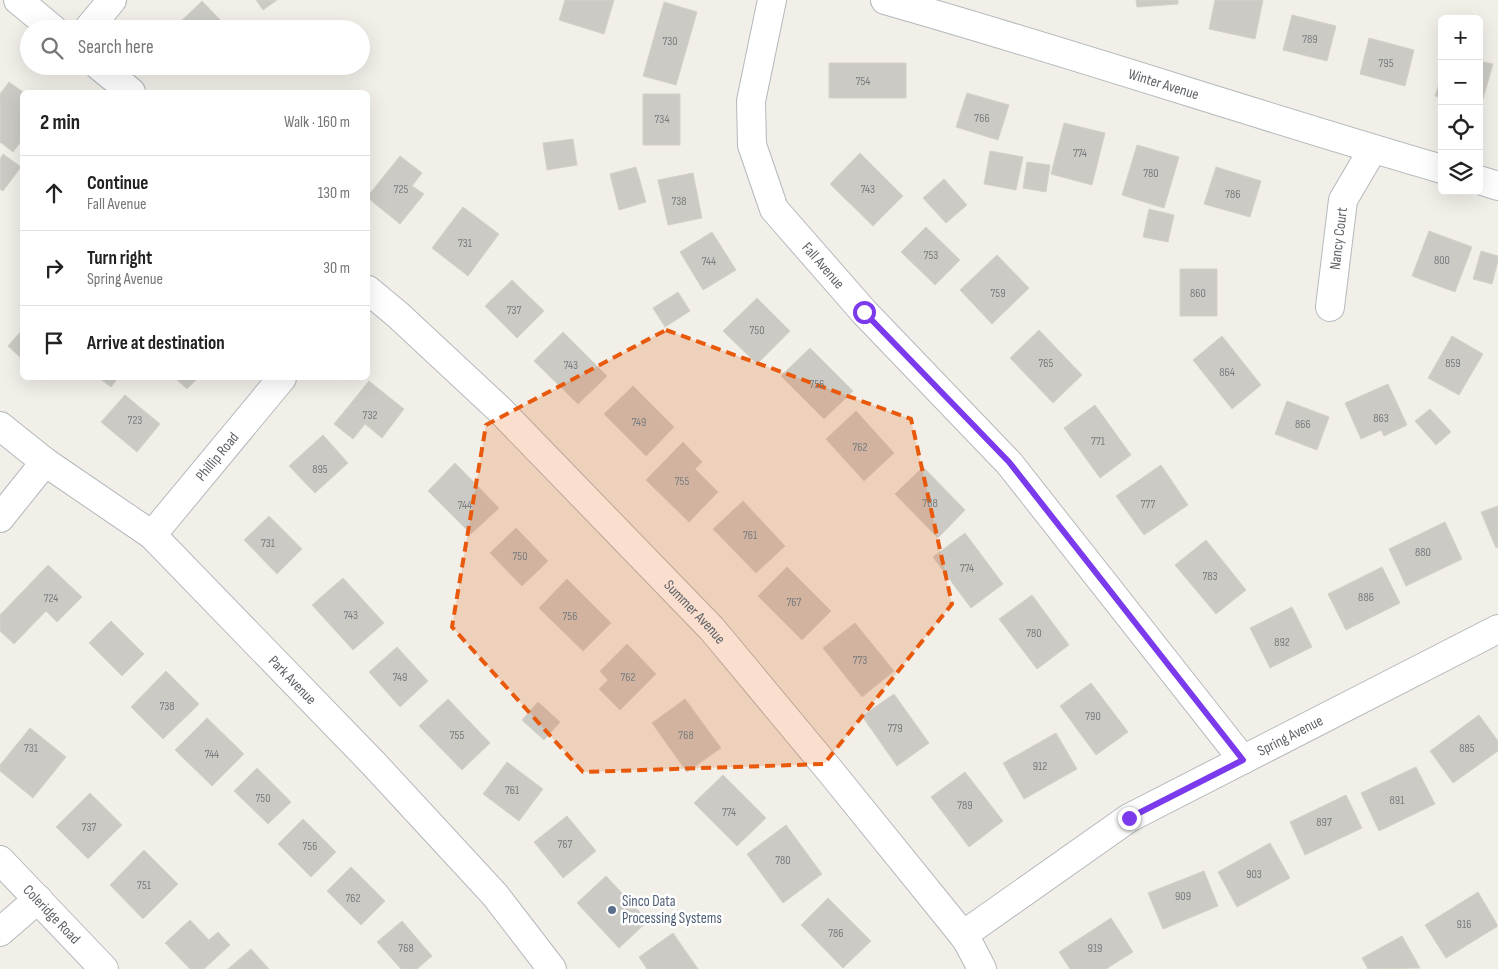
<!DOCTYPE html>
<meta charset="utf-8">
<style>
:root{--surface:#fff;--page:#f2f2f2;--text:#222;--muted:#767676;--line:#e0e0e0}
body{margin:0;font-family:"Sofia Sans Condensed",sans-serif;background:var(--page);color:var(--text)}
.controls{position:absolute;right:15px;top:15px;display:grid;overflow:hidden;border-radius:8px;box-shadow:0 5px 20px #0002}
.controls button{width:45px;height:45px;display:grid;place-items:center;padding:0;border:0;border-bottom:1px solid var(--line);background:var(--surface);color:var(--text);font:25px sans-serif}
.stop{position:absolute;width:15px;height:15px;margin:-11px;border:4px solid #7c3aed;border-radius:50%;background:#fff}
.stop.end{background:#7c3aed;border-color:#fff;box-shadow:0 1px 5px #0008}
.list{margin:0;padding:0;list-style:none}
h2{display:flex;justify-content:space-between;align-items:center;height:65px;margin:0;padding:0 20px;font-size:21px}
h2 small{font-size:16px;font-weight:400;color:var(--muted)}
.list li{display:grid;grid-template-columns:32px 1fr auto;gap:15px;align-items:center;box-sizing:border-box;height:75px;padding:0 20px;border-top:1px solid var(--line)}
.list b{display:block;font-size:19px;white-space:nowrap}
.list p{margin:0;font-size:16px;white-space:nowrap;color:var(--muted)}
.list em{font-size:16px;font-style:normal;color:var(--muted)}
.icon{flex:none;width:28px;height:28px;fill:none;stroke:currentColor;stroke-width:2;stroke-linecap:round;stroke-linejoin:round}
.map{position:relative;flex:none;width:1498px;height:969px;overflow:hidden}
.search{position:absolute;background:var(--surface);box-shadow:0 5px 20px #0002;left:20px;top:20px;width:350px;height:55px;display:flex;align-items:center;gap:12px;box-sizing:border-box;padding:0 18px;border-radius:28px;color:var(--muted);font-size:19px}
.panel{position:absolute;background:var(--surface);box-shadow:0 5px 20px #0002;left:20px;top:90px;width:350px;height:290px;border-radius:8px}
.map>svg:first-child{display:block}
</style>
<div class="map">
<svg width="1498" height="969" viewBox="0 0 1498 969">
<rect width="100%" height="100%" fill="#f1efe8"/>
<!-- building -->
<path fill="#cccac5" stroke="#d6d1c6" d="M256,0H277L263,10Z
M565,0H614L604,34L559,20Z
M1136,0H1178V4L1137,7Z
M1215,0H1263L1255,39L1209,29Z
M202,1L229,29H173Z
M664,2L697,12L676,85L643,76Z
M1292,15L1336,26L1327,61L1283,50Z
M1369,38L1414,50L1405,86L1360,74Z
M1479,61L1493,64L1480,109H1479Z
M829,63H906V98H829Z
M195,66H213L203,75Z
M1442,75V98L1435,96Z
M9,82L23,92L22,140L13,152L0,142V94Z
M967,93L1009,105L998,140L956,127Z
M643,94H680V145H643Z
M1064,123L1105,133L1092,185L1051,174Z
M573,139L577,165L547,170L543,143Z
M1137,145L1179,157L1164,208L1122,195Z
M990,151L1023,157L1016,190L984,184Z
M860,153L903,196L873,226L830,184Z
M3,154L21,167L3,191L0,189V159Z
M400,156L422,173L412,186L424,194L400,224L368,198V196Z
M1027,162L1050,165L1046,192L1023,188Z
M636,167L646,202L619,210L610,174Z
M1216,167L1261,181L1250,217L1204,204Z
M693,173L702,218L668,225L658,180Z
M944,179L967,205L946,223L923,198Z
M463,207L499,234L468,276L432,248Z
M1149,209L1174,215L1168,242L1143,237Z
M926,227L960,260L935,285L901,252Z
M1429,231L1472,247L1455,292L1412,276Z
M712,232L736,270L703,290L680,252Z
M1481,251L1498,256V261L1492,284L1473,279Z
M997,255L1029,288L992,324L960,290Z
M1180,269H1217V316H1180Z
M512,280L544,311L517,338L485,306Z
M678,292L690,311L665,327L653,308Z
M757,298L790,331L757,364L723,331Z
M22,330V359L8,346Z
M1039,330L1082,375L1053,403L1010,358Z
M563,332L607,376L578,404L534,361Z
M1222,336L1261,385L1232,409L1193,360Z
M1452,336L1483,354L1459,395L1428,378Z
M810,348L853,391L824,419L781,376Z
M99,378H118L111,387Z
M175,378H198L187,389Z
M369,381L404,409L382,438L365,424L353,439L334,424Z
M1388,384L1407,425L1384,436L1381,430L1361,439L1345,403Z
M633,386L674,427L646,456L604,414Z
M125,395L160,424L137,452L101,422Z
M1287,401L1329,417L1317,450L1275,434Z
M1095,405L1131,455L1100,478L1064,428Z
M1430,409L1451,432L1436,445L1415,421Z
M856,411L894,453L864,481L826,439Z
M323,435L348,463L315,493L289,466Z
M683,442L702,462L695,469L718,492L689,522L646,480Z
M455,463L499,508L471,534L428,491Z
M1161,465L1188,505L1144,535L1116,496Z
M923,467L965,510L938,538L895,494Z
M743,501L785,546L756,573L713,529Z
M1498,506V547L1496,548L1481,512Z
M269,516L302,549L277,574L244,540Z
M1445,522L1462,559L1406,586L1389,549Z
M516,528L548,561L522,586L490,553Z
M965,533L1003,584L971,608L933,557Z
M1206,540L1246,590L1216,614L1175,565Z
M48,565L82,597L57,622L46,611L14,644L0,631V615Z
M787,567L831,611L802,640L758,596Z
M1382,567L1400,603L1346,630L1328,594Z
M343,578L384,623L353,650L312,605Z
M567,579L611,623L583,651L539,608Z
M1032,595L1069,645L1037,669L999,619Z
M1292,607L1312,647L1270,668L1250,628Z
M111,621L144,654L122,676L89,643Z
M855,623L894,671L862,697L823,648Z
M627,644L656,674L620,710L599,689L608,680L600,671Z
M397,647L428,681L400,707L369,672Z
M166,671L199,704L163,739L131,707Z
M1091,683L1128,732L1096,755L1060,706Z
M894,694L929,743L897,766L862,716Z
M448,699L490,743L462,770L419,726Z
M685,699L721,748L687,772L652,723Z
M538,702L560,722L544,740L522,720Z
M1479,715L1498,741V751L1453,783L1430,751Z
M207,718L244,754L212,786L175,750Z
M30,728L66,757L33,798L0,771V765Z
M1056,733L1077,769L1024,799L1003,763Z
M507,762L543,789L519,821L483,794Z
M1416,767L1435,804L1379,831L1361,793Z
M257,768L291,802L268,824L234,791Z
M965,772L1003,821L969,847L931,797Z
M723,775L766,818L737,846L694,803Z
M90,793L122,825L88,859L56,827Z
M1346,795L1362,828L1305,855L1290,822Z
M567,816L596,851L563,878L534,842Z
M303,819L336,852L311,877L278,844Z
M786,825L822,874L783,903L747,854Z
M1270,843L1290,878L1237,907L1218,872Z
M144,850L178,884L143,919L110,885Z
M351,867L385,901L361,925L327,891Z
M1204,871L1218,906L1163,929L1148,893Z
M606,876L648,921L619,948L577,903Z
M1478,892L1498,926L1446,958L1425,925Z
M828,898L871,941L843,968L801,925Z
M1111,918L1133,952L1106,969H1070L1059,952Z
M190,920L209,940L218,932L230,945L204,969H190L165,943Z
M402,921L432,956L417,969H401L377,942Z
M673,933L698,969H647L639,957Z
M1402,936L1420,968L1368,969L1362,958Z
M251,949L269,969H228Z"/>
<g fill="none" stroke-linecap="round" stroke-linejoin="round">
<!-- street casing -->
<g stroke="#b5b8bc" stroke-width="30">
<g id="street">
<path d="M18,0L53,29"/>
<path id="s1" d="M772,0L751,101L752,145L774,209L864,312L1009,463L1243,760"/>
<path id="s2" d="M885,0C1072,53 1256,115 1442,169"/>
<path d="M88,29L112,0"/>
<path d="M99,66L131,92"/>
<path d="M1479,180L1498,186"/>
<path id="s3" d="M368,290L398,315L500,410L712,629L831,772L963,935L968,942L982,969"/>
<path id="s4" d="M1330,307L1343,200L1373,149"/>
<path id="s5" d="M0,426L45,462L152,535L373,763L495,895L552,969"/>
<path d="M0,518L45,462"/>
<path id="s6" d="M152,535L282,378"/>
<path id="s7" d="M0,860L104,969"/>
<path d="M0,932L38,899"/>
<path id="s8" d="M963,935L1129,818L1498,629"/>
</g>
</g>
<!-- street -->
<use href="#street" stroke="#fff" stroke-width="28"/>
</g>
<g fill="none" stroke-linecap="round" stroke-linejoin="round">
<!-- route -->
<path stroke="#7c3aed" stroke-width="6" d="M864,312L1009,462L1243,760L1129,818"/>
</g>
<!-- marked area -->
<path fill="#e8590c" fill-opacity="0.2" stroke="#e8590c" stroke-width="4" stroke-dasharray="10 6" stroke-linejoin="round" d="M666,330L911,419L952,604L824,764L583,772L452,627L486,425Z"/>
<!-- markers -->
<circle fill="#5c6f8a" stroke="#fff" stroke-width="2" cx="612" cy="910" r="5"/>
<g text-anchor="middle" stroke-width="5" stroke-linejoin="round" paint-order="stroke">
<!-- number labels -->
<g font-size="12" fill="#7a7d7f">
<text x="1310" y="43">789</text>
<text x="670" y="45">730</text>
<text x="1386" y="67">795</text>
<text x="863" y="85">754</text>
<text x="982" y="122">766</text>
<text x="662" y="123">734</text>
<text x="1080" y="157">774</text>
<text x="1151" y="177">780</text>
<text x="401" y="193">725</text>
<text x="868" y="193">743</text>
<text x="1233" y="198">786</text>
<text x="679" y="205">738</text>
<text x="465" y="247">731</text>
<text x="931" y="259">753</text>
<text x="1442" y="264">800</text>
<text x="709" y="265">744</text>
<text x="998" y="297">759</text>
<text x="1198" y="297">860</text>
<text x="514" y="314">737</text>
<text x="757" y="334">750</text>
<text x="1046" y="367">765</text>
<text x="1453" y="367">859</text>
<text x="571" y="369">743</text>
<text x="1227" y="376">864</text>
<text x="817" y="388">756</text>
<text x="370" y="419">732</text>
<text x="1381" y="422">863</text>
<text x="135" y="424">723</text>
<text x="639" y="426">749</text>
<text x="1303" y="428">866</text>
<text x="1098" y="445">771</text>
<text x="860" y="451">762</text>
<text x="320" y="473">895</text>
<text x="682" y="485">755</text>
<text x="930" y="507">768</text>
<text x="1148" y="508">777</text>
<text x="465" y="509">744</text>
<text x="750" y="539">761</text>
<text x="268" y="547">731</text>
<text x="1423" y="556">880</text>
<text x="520" y="560">750</text>
<text x="967" y="572">774</text>
<text x="1210" y="580">783</text>
<text x="1366" y="601">886</text>
<text x="51" y="602">724</text>
<text x="794" y="606">767</text>
<text x="351" y="619">743</text>
<text x="570" y="620">756</text>
<text x="1034" y="637">780</text>
<text x="1282" y="646">892</text>
<text x="860" y="664">773</text>
<text x="400" y="681">749</text>
<text x="628" y="681">762</text>
<text x="167" y="710">738</text>
<text x="1093" y="720">790</text>
<text x="895" y="732">779</text>
<text x="457" y="739">755</text>
<text x="686" y="739">768</text>
<text x="31" y="752">731</text>
<text x="1467" y="752">885</text>
<text x="212" y="758">744</text>
<text x="1040" y="770">912</text>
<text x="512" y="794">761</text>
<text x="263" y="802">750</text>
<text x="1397" y="804">891</text>
<text x="965" y="809">789</text>
<text x="729" y="816">774</text>
<text x="1324" y="826">897</text>
<text x="89" y="831">737</text>
<text x="565" y="848">767</text>
<text x="310" y="850">756</text>
<text x="783" y="864">780</text>
<text x="1254" y="878">903</text>
<text x="144" y="889">751</text>
<text x="1183" y="900">909</text>
<text x="353" y="902">762</text>
<text x="1464" y="928">916</text>
<text x="836" y="937">786</text>
<text x="406" y="952">768</text>
<text x="1095" y="952">919</text>
</g>
<!-- street labels -->
<g font-size="15" fill="#5f6368" stroke="#fff">
<text dy="5" stroke="none"><textPath href="#s2" startOffset="291">Winter Avenue</textPath></text>
<text dy="5" stroke="none"><textPath href="#s4" startOffset="69">Nancy Court</textPath></text>
<text dy="5" stroke="none"><textPath href="#s1" startOffset="290">Fall Avenue</textPath></text>
<text dy="5" stroke="none"><textPath href="#s6" startOffset="102">Phillip Road</textPath></text>
<text dy="5" stroke="none"><textPath href="#s3" startOffset="459">Summer Avenue</textPath></text>
<text dy="5" stroke="none"><textPath href="#s5" startOffset="389">Park Avenue</textPath></text>
<text dy="5" stroke="none"><textPath href="#s8" startOffset="384">Spring Avenue</textPath></text>
<text dy="5" stroke="none"><textPath href="#s7" startOffset="75">Coleridge Road</textPath></text>
</g>
<!-- service labels -->
<g font-size="15" fill="#4e5e75" stroke="#fff" text-anchor="start">
<text x="622" y="906">Sinco Data<tspan x="622" dy="17">Processing Systems</tspan></text>
</g>
</g>
</svg>
<div class="controls">
<button>+</button>
<button>−</button>
<button><svg class="icon" aria-label="locate" viewBox="0 0 24 24"><circle cx="12" cy="12" r="6"/><path d="M12 2v4M12 18v4M2 12h4M18 12h4"/></svg></button>
<button><svg class="icon" aria-label="layers" viewBox="0 0 24 24"><path d="M12 4l9 5-9 5-9-5zM3 14l9 5 9-5"/></svg></button>
</div>
<div class="stop" style="left:864px;top:312px"></div>
<div class="stop end" style="left:1129px;top:818px"></div>
<div class="search"><svg class="icon" aria-label="search" viewBox="0 0 24 24"><circle cx="10" cy="10" r="6"/><path d="M15 15l6 6"/></svg>Search here</div>
<section class="panel">
<h2>2 min<small>Walk · 160 m</small></h2>
<ul class="list">
<li><svg class="icon" aria-label="ahead" viewBox="0 0 24 24"><path d="M12 20V5M6 11l6-6 6 6"/></svg><div><b>Continue</b><p>Fall Avenue</p></div><em>130 m</em></li>
<li><svg class="icon" aria-label="right" viewBox="0 0 24 24"><path d="M7 20v-9h11M14 6l5 5-5 5"/></svg><div><b>Turn right</b><p>Spring Avenue</p></div><em>30 m</em></li>
<li><svg class="icon" aria-label="arrive" viewBox="0 0 24 24"><path d="M6 21V4h12l-3 4 3 4H6"/></svg><div><b>Arrive at destination</b></div></li>
</ul>
</section>
</div>
